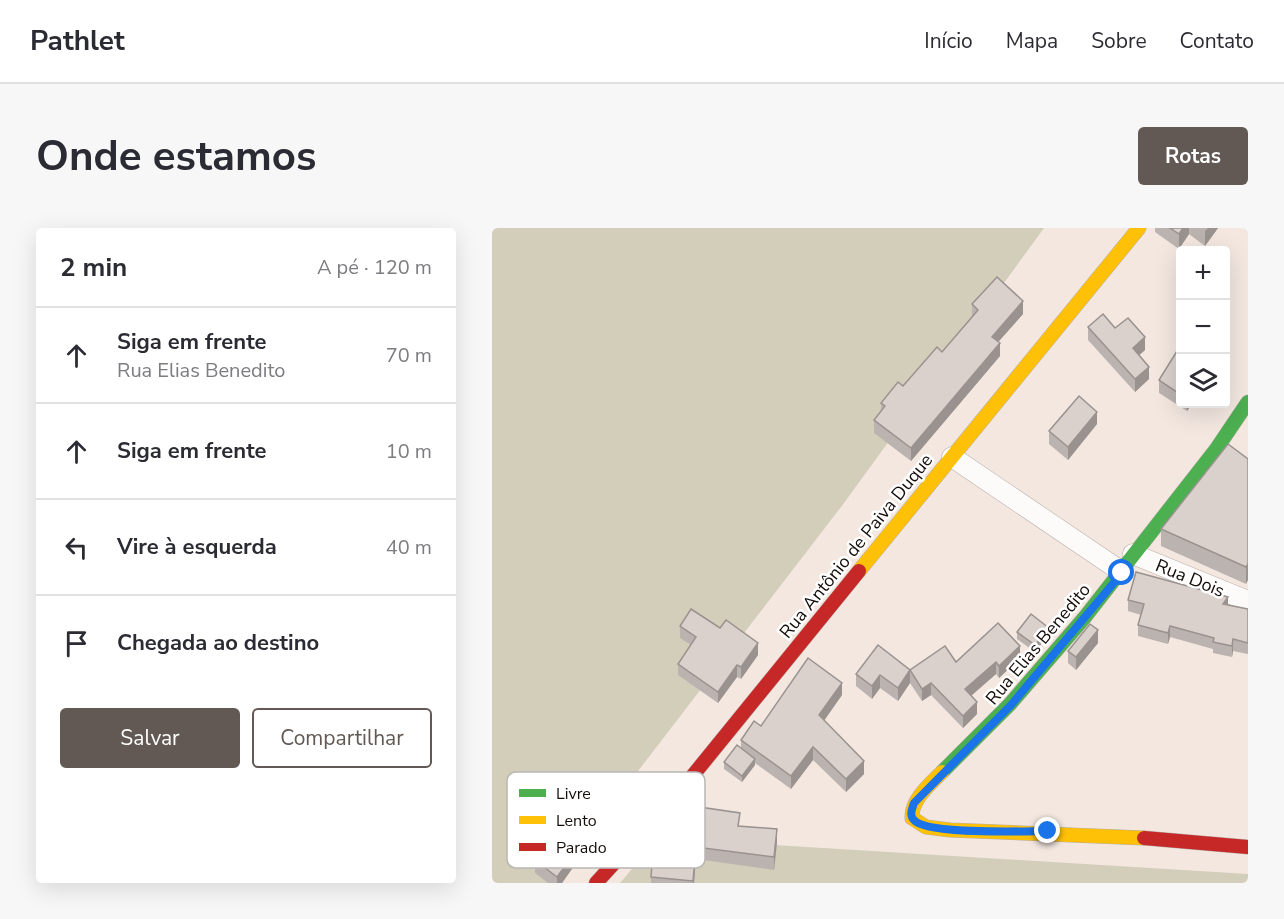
<!DOCTYPE html>
<html lang="pt">
<meta charset="utf-8">
<style>
:root{--surface:#fff;--page:#f7f7f7;--text:#2b2b33;--muted:#7c7c81;--line:#e1e1e2;--accent:#625954}
body{margin:0;font-family:"Nunito Sans",sans-serif;background:var(--page);color:var(--text)}
.controls{position:absolute;right:18px;top:18px;display:grid;overflow:hidden;border-radius:6px;box-shadow:0 6px 24px #0002}
.controls button{width:54px;height:54px;display:grid;place-items:center;padding:0;border:0;border-bottom:2px solid var(--line);background:var(--surface);color:var(--text);font:30px sans-serif}
.stop{position:absolute;width:18px;height:18px;margin:-14px;border:4px solid #1a73e8;border-radius:50%;background:#fff}
.stop.end{background:#1a73e8;border-color:#fff;box-shadow:0 2px 6px #0008}
.list{margin:0;padding:0;list-style:none}
h2{display:flex;justify-content:space-between;align-items:center;height:78px;margin:0;padding:0 24px;font-size:26px}
h2 small{font-size:20px;font-weight:400;color:var(--muted)}
.list li{display:grid;grid-template-columns:39px 1fr auto;gap:18px;align-items:center;box-sizing:border-box;height:96px;padding:0 24px;border-top:2px solid var(--line)}
.list b{display:block;font-size:22px;white-space:nowrap}
.list p{margin:0;font-size:20px;white-space:nowrap;color:var(--muted)}
.list em{font-size:20px;font-style:normal;color:var(--muted)}
.actions{display:flex;gap:12px;padding:18px 24px}
.actions a{flex:1;padding:14px 0;border:2px solid var(--accent);border-radius:6px;text-align:center;font-size:21px;color:var(--accent)}
.actions .main{background:var(--accent);color:#fff}
.icon{flex:none;width:33px;height:33px;fill:none;stroke:currentColor;stroke-width:2;stroke-linecap:round;stroke-linejoin:round}
.map{position:relative;flex:none;width:756px;height:655px;overflow:hidden;border-radius:6px}
header{display:flex;align-items:center;gap:36px;box-sizing:border-box;height:84px;padding:0 30px;background:var(--surface);border-bottom:2px solid var(--line)}
header strong{font-size:28px}
nav{display:flex;gap:33px;margin-inline-start:auto;font-size:21px}
.intro{display:flex;align-items:center;justify-content:space-between;box-sizing:border-box;height:144px;padding:0 36px}
h1{margin:0;font-size:42px}
.button{padding:15px 27px;border-radius:6px;background:var(--accent);color:#fff;font-size:21px;font-weight:700}
main{display:flex;gap:36px;padding:0 36px}
aside{flex:1;background:var(--surface);border-radius:6px;box-shadow:0 6px 24px #0002}
.map>svg:first-child{display:block}
</style>
<header>
<strong>Pathlet</strong>
<nav><a>Início</a><a>Mapa</a><a>Sobre</a><a>Contato</a></nav>
</header>
<div class="intro"><h1>Onde estamos</h1><a class="button">Rotas</a></div>
<main>
<aside>
<h2>2 min<small>A pé · 120 m</small></h2>
<ul class="list">
<li><svg class="icon" aria-label="ahead" viewBox="0 0 24 24"><path d="M12 20V5M6 11l6-6 6 6"/></svg><div><b>Siga em frente</b><p>Rua Elias Benedito</p></div><em>70 m</em></li>
<li><svg class="icon" aria-label="ahead" viewBox="0 0 24 24"><path d="M12 20V5M6 11l6-6 6 6"/></svg><div><b>Siga em frente</b></div><em>10 m</em></li>
<li><svg class="icon" aria-label="left" viewBox="0 0 24 24"><path d="M17 20v-9H6M10 6l-5 5 5 5"/></svg><div><b>Vire à esquerda</b></div><em>40 m</em></li>
<li><svg class="icon" aria-label="arrive" viewBox="0 0 24 24"><path d="M6 21V4h12l-3 4 3 4H6"/></svg><div><b>Chegada ao destino</b></div></li>
</ul>
<div class="actions"><a class="main">Salvar</a><a>Compartilhar</a></div>
</aside>
<div class="map">
<svg width="756" height="655" viewBox="0 0 756 655">
<rect width="100%" height="100%" fill="#f3e7e0"/>
<!-- green -->
<path fill="#d3ceba" d="M0,0H552L352,275L60,655H0Z
M166,610L756,646V655H128Z"/>
<g fill="none" stroke-linecap="round" stroke-linejoin="round">
<!-- street casing -->
<g stroke="#b8aea8" stroke-width="21">
<path id="street" d="M460,229L630,344
M641,326L756,373"/>
</g>
<!-- fast casing -->
<g stroke="#b8aea8" stroke-width="15">
<path id="fast" d="M450,544L518,476L593,389L725,220L756,174"/>
</g>
<!-- slow casing -->
<g stroke="#b8aea8" stroke-width="15">
<path id="slow" d="M367,343L647,0
M450,544C438,556 419,572 420,590L434,599L458,602L652,610"/>
</g>
<!-- jam casing -->
<g stroke="#b8aea8" stroke-width="15">
<path id="jam" d="M652,610L756,619
M104,655L189,562L367,343"/>
</g>
<!-- street -->
<use href="#street" stroke="#fdfbfa" stroke-width="20"/>
<!-- fast -->
<use href="#fast" stroke="#4caf50" stroke-width="14"/>
<!-- slow -->
<use href="#slow" stroke="#ffc107" stroke-width="14"/>
<!-- jam -->
<use href="#jam" stroke="#c62828" stroke-width="14"/>
</g>
<!-- wall -->
<path fill="#bbb3af" d="M663,0H726L713,18L697,6L687,21L663,4Z
M480,76L531,86L506,114L508,128L419,233L382,205V192L389,183V175L450,124L480,89Z
M596,99L623,100L653,122L647,127L657,151L643,164L596,112Z
M688,125V176H700L695,183L667,165V152Z
M605,196L576,232L557,216V203Z
M756,231L754,356L669,318V301Z
M636,372L736,377L756,381V426L741,423L740,429L721,425V421L678,409L676,416L646,408V397L649,387L636,383Z
M188,398L266,427L249,451L245,449L226,475L186,447V436L199,417L188,410Z
M525,404L557,406L543,424L525,411Z
M606,415L584,442L576,435V423Z
M528,430L507,450L504,446L479,468L485,486L471,500L439,467L430,473L418,455L406,473L388,460L380,471L364,458V446L418,442L464,434Z
M350,467L332,492L372,546L354,564L321,532L299,561L263,535V537L250,554L232,541V534L249,520V512L269,498Z
M248,598L285,614L282,642L204,631L202,655H159V649L182,624Z
M43,632L82,638L70,655H56L43,645Z"/>
<!-- shaded-wall -->
<path fill="#99928f" d="M691,0H697V6L687,21V6Z
M716,0H726L713,18V3Z
M531,73V86L500,121V109Z
M653,109V122L641,133V120Z
M508,115V128L419,233V220Z
M657,139V151L643,164V151Z
M695,176H700L695,183Z
M605,184V196L576,232V219Z
M756,336V352L754,356V339Z
M736,369V381L731,376Z
M678,398V409L676,416V405Z
M557,400V406L543,424V417Z
M606,402V415L584,442V429Z
M741,411V423L740,429V418Z
M266,415V427L249,451V439Z
M528,418V430L507,450V438Z
M504,434V446L473,473V461Z
M245,437V449L226,475V464Z
M418,442V455L406,473V460Z
M388,447V460L380,471V458Z
M350,455V467L327,500V487Z
M439,455V467L430,473V461Z
M485,474V486L471,500V488Z
M321,519V532L299,561V548Z
M263,531V537L250,554V548Z
M372,533V546L354,564V551Z
M285,601V614L282,642V629Z
M204,619V631L202,655H201Z
M82,626V638L70,655H65V649Z"/>
<!-- building -->
<path fill="#dad0cc" stroke="#99928f" stroke-width="1.5" d="M678,0H691L687,6Z
M505,49L531,73L500,109L508,115L419,220L382,192L393,178L389,175L406,154L411,158L445,119L450,124L486,82L480,76Z
M611,86L623,100L636,90L653,109L641,120L657,139L643,151L596,99Z
M685,123L688,125V166L667,152Z
M587,168L605,184L576,219L557,203Z
M736,216L756,231V336L754,339L669,301Z
M644,344L736,369L731,376L756,381V415L741,411L740,418L721,414L722,410L678,398L676,405L646,397L652,376L636,372Z
M199,381L228,400L234,392L266,415L249,439L245,437L226,464L186,436L204,409L188,398Z
M539,386L557,400L543,417L525,404Z
M506,395L528,418L507,438L504,434L473,461L485,474L471,488L439,455L430,461L418,442L453,418L464,434Z
M598,396L606,402L584,429L576,423Z
M386,417L418,442L406,460L388,447L380,458L364,446Z
M316,430L350,455L327,487L372,533L354,551L321,519L299,548L249,512L262,493L269,498Z
M245,517L263,531L250,548L232,534Z
M187,576L248,585L246,598L285,601L282,629L204,619L201,653L159,649L161,622L182,624Z
M60,609L82,626L65,649L43,632Z"/>
<g fill="none" stroke-linecap="round" stroke-linejoin="round">
<!-- route -->
<path stroke="#1a73e8" stroke-width="8" d="M556,603C533,603 434,607 422,592C417,587 420,581 422,575L519,477L630,345"/>
</g>
<g text-anchor="middle" stroke-width="5" stroke-linejoin="round" paint-order="stroke">
<!-- street labels -->
<g font-size="18" fill="#140d09" stroke="#fff">
<text transform="translate(364 318) rotate(-51)" y="6">Rua Antônio de Paiva Duque</text>
<text transform="translate(698 350) rotate(22)" y="6">Rua Dois</text>
<text transform="translate(546 416) rotate(-50)" y="6">Rua Elias Benedito</text>
</g>
</g>
<!-- legend -->
<rect x="15" y="544" width="198" height="96" rx="9" fill="#fff" stroke="#b8b6b5" stroke-width="1.5"/>
<rect x="27" y="561" width="27" height="8" fill="#4caf50"/>
<rect x="27" y="588" width="27" height="8" fill="#ffc107"/>
<rect x="27" y="615" width="27" height="8" fill="#c62828"/>
<g font-size="16" fill="#140d09">
<text x="64" y="571">Livre</text>
<text x="64" y="598">Lento</text>
<text x="64" y="625">Parado</text>
</g>
</svg>
<div class="controls">
<button>+</button>
<button>−</button>
<button><svg class="icon" aria-label="layers" viewBox="0 0 24 24"><path d="M12 4l9 5-9 5-9-5zM3 14l9 5 9-5"/></svg></button>
</div>
<div class="stop" style="left:630px;top:345px"></div>
<div class="stop end" style="left:556px;top:603px"></div>
</div>
</main>
